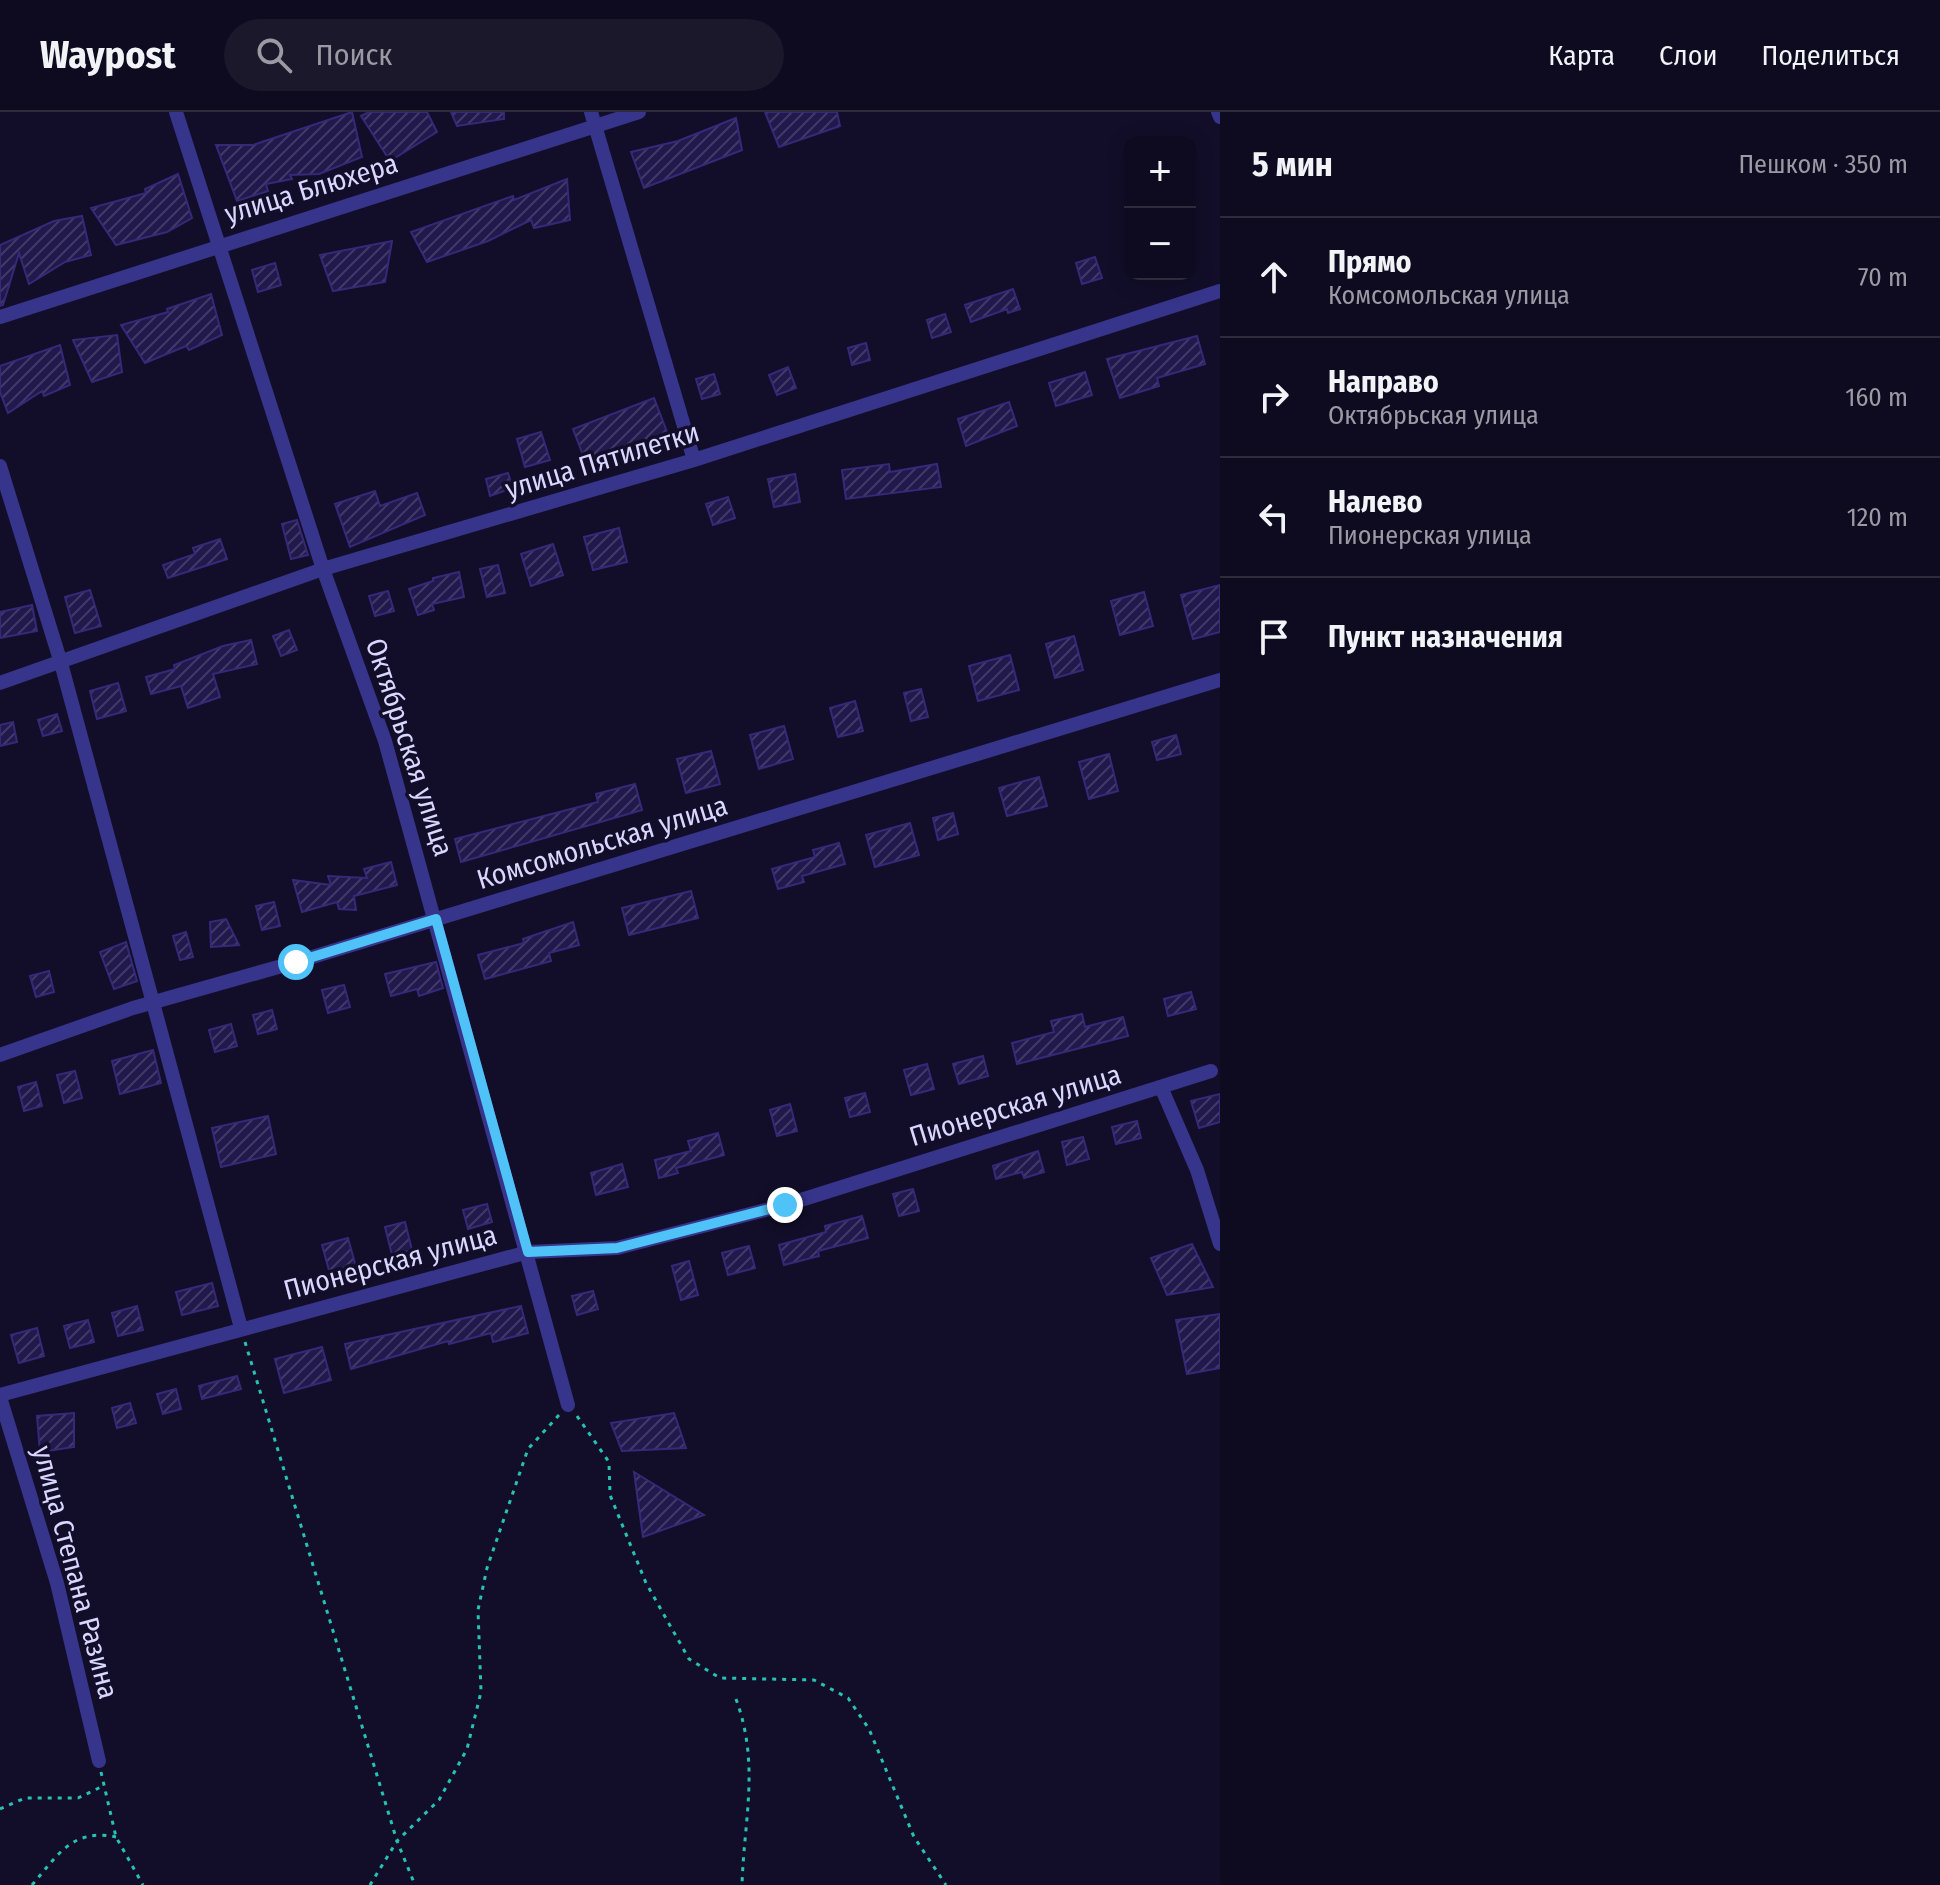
<!DOCTYPE html>
<html lang="ru">
<meta charset="utf-8">
<style>
:root{--surface:#0e0a1f;--page:#1c182c;--text:#f1f3f6;--muted:#9b9aa4;--line:#2e2b3d}
body{margin:0;font-family:"Fira Sans Condensed",sans-serif;background:var(--page);color:var(--text)}
.controls{position:absolute;right:24px;top:24px;display:grid;overflow:hidden;border-radius:16px;box-shadow:0 4px 20px #0003}
.controls button{width:72px;height:72px;display:grid;place-items:center;padding:0;border:0;border-bottom:2px solid var(--line);background:var(--surface);color:var(--text);font:40px sans-serif}
.stop{position:absolute;width:24px;height:24px;margin:-18px;border:6px solid #4fc3f7;border-radius:50%;background:#fff}
.stop.end{background:#4fc3f7;border-color:#fff;box-shadow:0 2px 8px #0008}
.list{margin:0;padding:0;list-style:none}
h2{display:flex;justify-content:space-between;align-items:center;height:104px;margin:0;padding:0 32px;font-size:34px}
h2 small{font-size:26px;font-weight:400;color:var(--muted)}
.list li{display:grid;grid-template-columns:52px 1fr auto;gap:24px;align-items:center;box-sizing:border-box;height:120px;padding:0 32px;border-top:2px solid var(--line)}
.list b{display:block;font-size:30px;white-space:nowrap}
.list p{margin:0;font-size:26px;white-space:nowrap;color:var(--muted)}
.list em{font-size:26px;font-style:normal;color:var(--muted)}
.icon{flex:none;width:44px;height:44px;fill:none;stroke:currentColor;stroke-width:2;stroke-linecap:round;stroke-linejoin:round}
.map{position:relative;flex:none;width:1220px;height:1773px;overflow:hidden}
header{display:flex;align-items:center;gap:48px;box-sizing:border-box;height:112px;padding:0 40px;background:var(--surface);border-bottom:2px solid var(--line)}
header strong{font-size:38px}
nav{display:flex;gap:44px;margin-inline-start:auto;font-size:28px}
.search{width:560px;height:72px;background:var(--page);display:flex;align-items:center;gap:20px;box-sizing:border-box;padding:0 28px;border-radius:44px;color:var(--muted);font-size:30px}
main{display:flex}
aside{flex:1;background:var(--surface)}
.map>svg:first-child{display:block}
</style>
<header>
<strong>Waypost</strong>
<div class="search"><svg class="icon" aria-label="search" viewBox="0 0 24 24"><circle cx="10" cy="10" r="6"/><path d="M15 15l6 6"/></svg>Поиск</div>
<nav><a>Карта</a><a>Слои</a><a>Поделиться</a></nav>
</header>
<main>
<div class="map">
<svg width="1220" height="1773" viewBox="0 0 1220 1773">
<defs>
<pattern id="building-hatch" width="6" height="6" patternUnits="userSpaceOnUse" patternTransform="scale(2)"><rect width="6" height="6" fill="#21184b"/><path d="M-1 1l2-2M0 6l6-6M5 7l2-2" fill="none" stroke="#413966"/></pattern>
</defs>
<rect width="100%" height="100%" fill="#120e29"/>
<!-- building -->
<path fill="url(#building-hatch)" stroke="#362979" stroke-width="2" d="M352,0L362,45L319,62L290,63L292,67L266,72L268,79L237,89L216,33H253Z
M369,0H427L437,20L390,49L361,4Z
M451,0H504V7L457,14Z
M765,0H837L840,14L779,35Z
M736,6L742,38L644,76L631,40L678,29Z
M178,62L192,106L167,120L116,133L91,96L146,81L145,77Z
M567,67L570,108L534,116L531,108L488,129L427,150L411,120L513,84L514,88Z
M82,104L91,143L65,150L29,172L19,141L3,193L0,194V133L54,109Z
M392,129L385,170L333,179L320,143Z
M1095,145L1102,166L1082,172L1076,151Z
M275,151L281,173L258,180L252,158Z
M1013,177L1020,197L1008,201L1007,197L971,210L965,193Z
M211,182L222,223L189,238L186,234L145,251L121,213L168,200L167,197Z
M945,202L951,220L932,226L927,208Z
M117,223L122,260L92,270L73,228Z
M1197,224L1205,252L1157,266L1159,274L1120,286L1107,247Z
M866,231L870,248L852,253L848,236Z
M60,233L70,273L44,284L42,279L8,301L0,280V254Z
M788,255L796,276L777,283L769,263Z
M1085,260L1092,283L1056,294L1049,271Z
M714,262L720,282L702,287L696,267Z
M654,286L667,320L586,351L573,317Z
M1009,290L1017,314L966,334L958,307Z
M541,320L550,348L525,355L517,327Z
M889,352L890,360L937,352L941,375L846,387L842,358Z
M508,361L513,376L490,384L486,367Z
M795,362L800,390L774,395L768,367Z
M375,379L380,394L417,381L425,403L350,435L335,392Z
M728,385L735,406L713,413L706,392Z
M297,408L308,443L291,447L282,412Z
M619,416L627,450L593,458L584,425Z
M220,427L227,447L168,466L163,453L195,442L193,436Z
M553,432L563,463L531,474L521,442Z
M498,453L505,481L487,485L480,457Z
M459,460L464,485L432,492L434,498L418,503L409,477L433,469V466Z
M1220,473V520L1193,527L1181,483Z
M90,478L101,514L75,521L65,485Z
M388,479L394,499L375,504L369,484Z
M1144,480L1153,514L1120,523L1111,489Z
M32,493L37,519L0,526V500Z
M289,518L297,538L281,544L273,524Z
M1074,524L1083,558L1055,566L1046,532Z
M251,528L257,552L213,562L220,585L188,596L181,574L151,582L146,565L175,557L174,553L223,534Z
M1010,543L1019,578L978,589L969,554Z
M118,571L126,599L97,607L90,579Z
M921,577L928,605L911,609L904,581Z
M855,589L863,619L838,625L830,596Z
M57,602L62,619L43,624L38,608Z
M13,610L17,630L0,634V613Z
M784,614L793,647L759,657L750,623Z
M1176,623L1181,642L1157,648L1152,630Z
M711,639L720,672L686,681L677,647Z
M1109,642L1118,679L1089,687L1079,650Z
M1039,665L1047,694L1007,704L999,676Z
M635,672L642,698L461,750L455,727L598,690L596,682Z
M953,701L958,722L938,728L933,706Z
M910,711L919,743L875,755L866,723Z
M839,731L845,752L802,764L804,770L778,777L772,757L815,745L813,738Z
M391,750L397,773L354,784L356,798L339,797L337,790L302,800L293,768L331,773L328,764L367,766L364,757Z
M691,779L698,806L629,823L622,796Z
M274,790L280,814L262,818L256,794Z
M226,807L239,833L211,835L210,810Z
M573,810L579,833L549,841L551,849L485,867L478,843L524,831L523,827Z
M186,820L193,845L180,848L173,824Z
M126,830L137,869L114,877L100,840Z
M436,850L443,876L419,884L417,877L391,884L385,862Z
M49,859L54,880L36,885L30,864Z
M344,873L350,895L328,901L322,878Z
M1191,880L1196,897L1168,904L1164,887Z
M272,898L277,917L258,922L253,903Z
M1082,902L1085,915L1123,905L1128,924L1017,952L1012,931L1054,920L1051,909Z
M231,912L237,934L215,940L209,918Z
M153,938L161,971L120,982L112,949Z
M983,944L988,964L959,972L953,952Z
M927,952L934,977L911,983L904,958Z
M75,959L82,986L64,991L57,963Z
M36,970L42,994L24,999L18,975Z
M865,981L870,1000L850,1005L845,986Z
M1220,982V1010L1199,1016L1191,989Z
M790,992L797,1019L777,1024L770,998Z
M268,1004L276,1042L221,1055L212,1016Z
M1137,1009L1141,1026L1116,1032L1112,1015Z
M718,1021L724,1043L676,1056L678,1061L659,1066L655,1048L691,1039L688,1029Z
M1083,1025L1089,1047L1067,1053L1062,1030Z
M1038,1039L1044,1060L1024,1066L1022,1060L996,1067L993,1054Z
M622,1052L628,1075L596,1083L591,1061Z
M913,1077L919,1099L899,1104L893,1082Z
M487,1092L492,1110L468,1117L463,1098Z
M862,1104L868,1126L818,1139L819,1144L784,1153L779,1133L826,1120L825,1114Z
M405,1110L412,1138L392,1143L385,1115Z
M348,1126L356,1155L330,1162L322,1133Z
M1192,1132L1213,1175L1167,1183L1151,1146Z
M749,1134L755,1156L728,1163L722,1141Z
M689,1149L698,1183L681,1188L672,1154Z
M212,1171L218,1194L182,1203L176,1180Z
M593,1179L598,1197L577,1203L572,1184Z
M137,1194L143,1218L118,1224L112,1201Z
M521,1194L528,1221L493,1230L491,1221L449,1232L448,1229L351,1257L345,1232Z
M1220,1202V1256L1187,1262L1176,1208Z
M88,1208L94,1230L70,1236L64,1214Z
M37,1216L44,1244L19,1251L11,1223Z
M322,1235L331,1268L284,1281L275,1247Z
M237,1264L241,1277L202,1287L199,1274Z
M176,1277L181,1297L163,1302L157,1282Z
M130,1291L136,1311L117,1316L112,1296Z
M74,1301V1335L40,1340L37,1304Z
M674,1301L686,1336L622,1339L611,1311Z
M634,1360L704,1403L643,1425Z"/>
<g fill="none" stroke-linecap="round" stroke-linejoin="round">
<!-- path -->
<path stroke="#26c3b4" stroke-width="3" stroke-dasharray="4 6" stroke-linecap="butt" d="M245,1230L397,1729L415,1773
M577,1304L609,1350L610,1383L646,1471L689,1547L720,1566L814,1568L848,1586L869,1617L914,1725L946,1773
M736,1587C760,1652 744,1707 742,1773
M101,1660L116,1725L143,1773
M0,1697L25,1686H78L103,1674
M32,1773C58,1743 72,1716 116,1725
M370,1773L397,1729L439,1688L467,1637L481,1580L478,1498L487,1456L528,1337L559,1303"/>
<!-- minor -->
<path stroke="#36358b" stroke-width="14" d="M176,0L323,457L385,629L568,1293
M591,0L694,348
M1218,0L1220,5
M0,205L639,0
M0,354L61,551L241,1216
M0,571L323,457L694,348L1220,179
M0,943L133,896L296,850L1220,568
M1161,975L1197,1058L1220,1132
M0,1283L528,1140L617,1136L785,1093L1211,959
M0,1285L57,1471L99,1649"/>
</g>
<g fill="none" stroke-linecap="round" stroke-linejoin="round">
<!-- route -->
<path stroke="#4fc3f7" stroke-width="10" d="M296,850L436,807L528,1140L617,1136L785,1093"/>
</g>
<g text-anchor="middle" stroke-width="7" stroke-linejoin="round" paint-order="stroke">
<!-- street labels -->
<g font-size="28" fill="#d9d6ff" stroke="#120e29">
<text transform="translate(311 76) rotate(-17)" y="10">улица Блюхера</text>
<text transform="translate(602 348) rotate(-17)" y="10">улица Пятилетки</text>
<text transform="translate(410 635) rotate(72)" y="10">Октябрьская улица</text>
<text transform="translate(602 730) rotate(-17)" y="10">Комсомольская улица</text>
<text transform="translate(1015 993) rotate(-17)" y="10">Пионерская улица</text>
<text transform="translate(390 1150) rotate(-15)" y="10">Пионерская улица</text>
<text transform="translate(76 1460) rotate(75)" y="10">улица Степана Разина</text>
</g>
</g>
</svg>
<div class="controls">
<button>+</button>
<button>−</button>
</div>
<div class="stop" style="left:296px;top:850px"></div>
<div class="stop end" style="left:785px;top:1093px"></div>
</div>
<aside>
<h2>5 мин<small>Пешком · 350 m</small></h2>
<ul class="list">
<li><svg class="icon" aria-label="ahead" viewBox="0 0 24 24"><path d="M12 20V5M6 11l6-6 6 6"/></svg><div><b>Прямо</b><p>Комсомольская улица</p></div><em>70 m</em></li>
<li><svg class="icon" aria-label="right" viewBox="0 0 24 24"><path d="M7 20v-9h11M14 6l5 5-5 5"/></svg><div><b>Направо</b><p>Октябрьская улица</p></div><em>160 m</em></li>
<li><svg class="icon" aria-label="left" viewBox="0 0 24 24"><path d="M17 20v-9H6M10 6l-5 5 5 5"/></svg><div><b>Налево</b><p>Пионерская улица</p></div><em>120 m</em></li>
<li><svg class="icon" aria-label="arrive" viewBox="0 0 24 24"><path d="M6 21V4h12l-3 4 3 4H6"/></svg><div><b>Пункт назначения</b></div></li>
</ul>
</aside>
</main>
